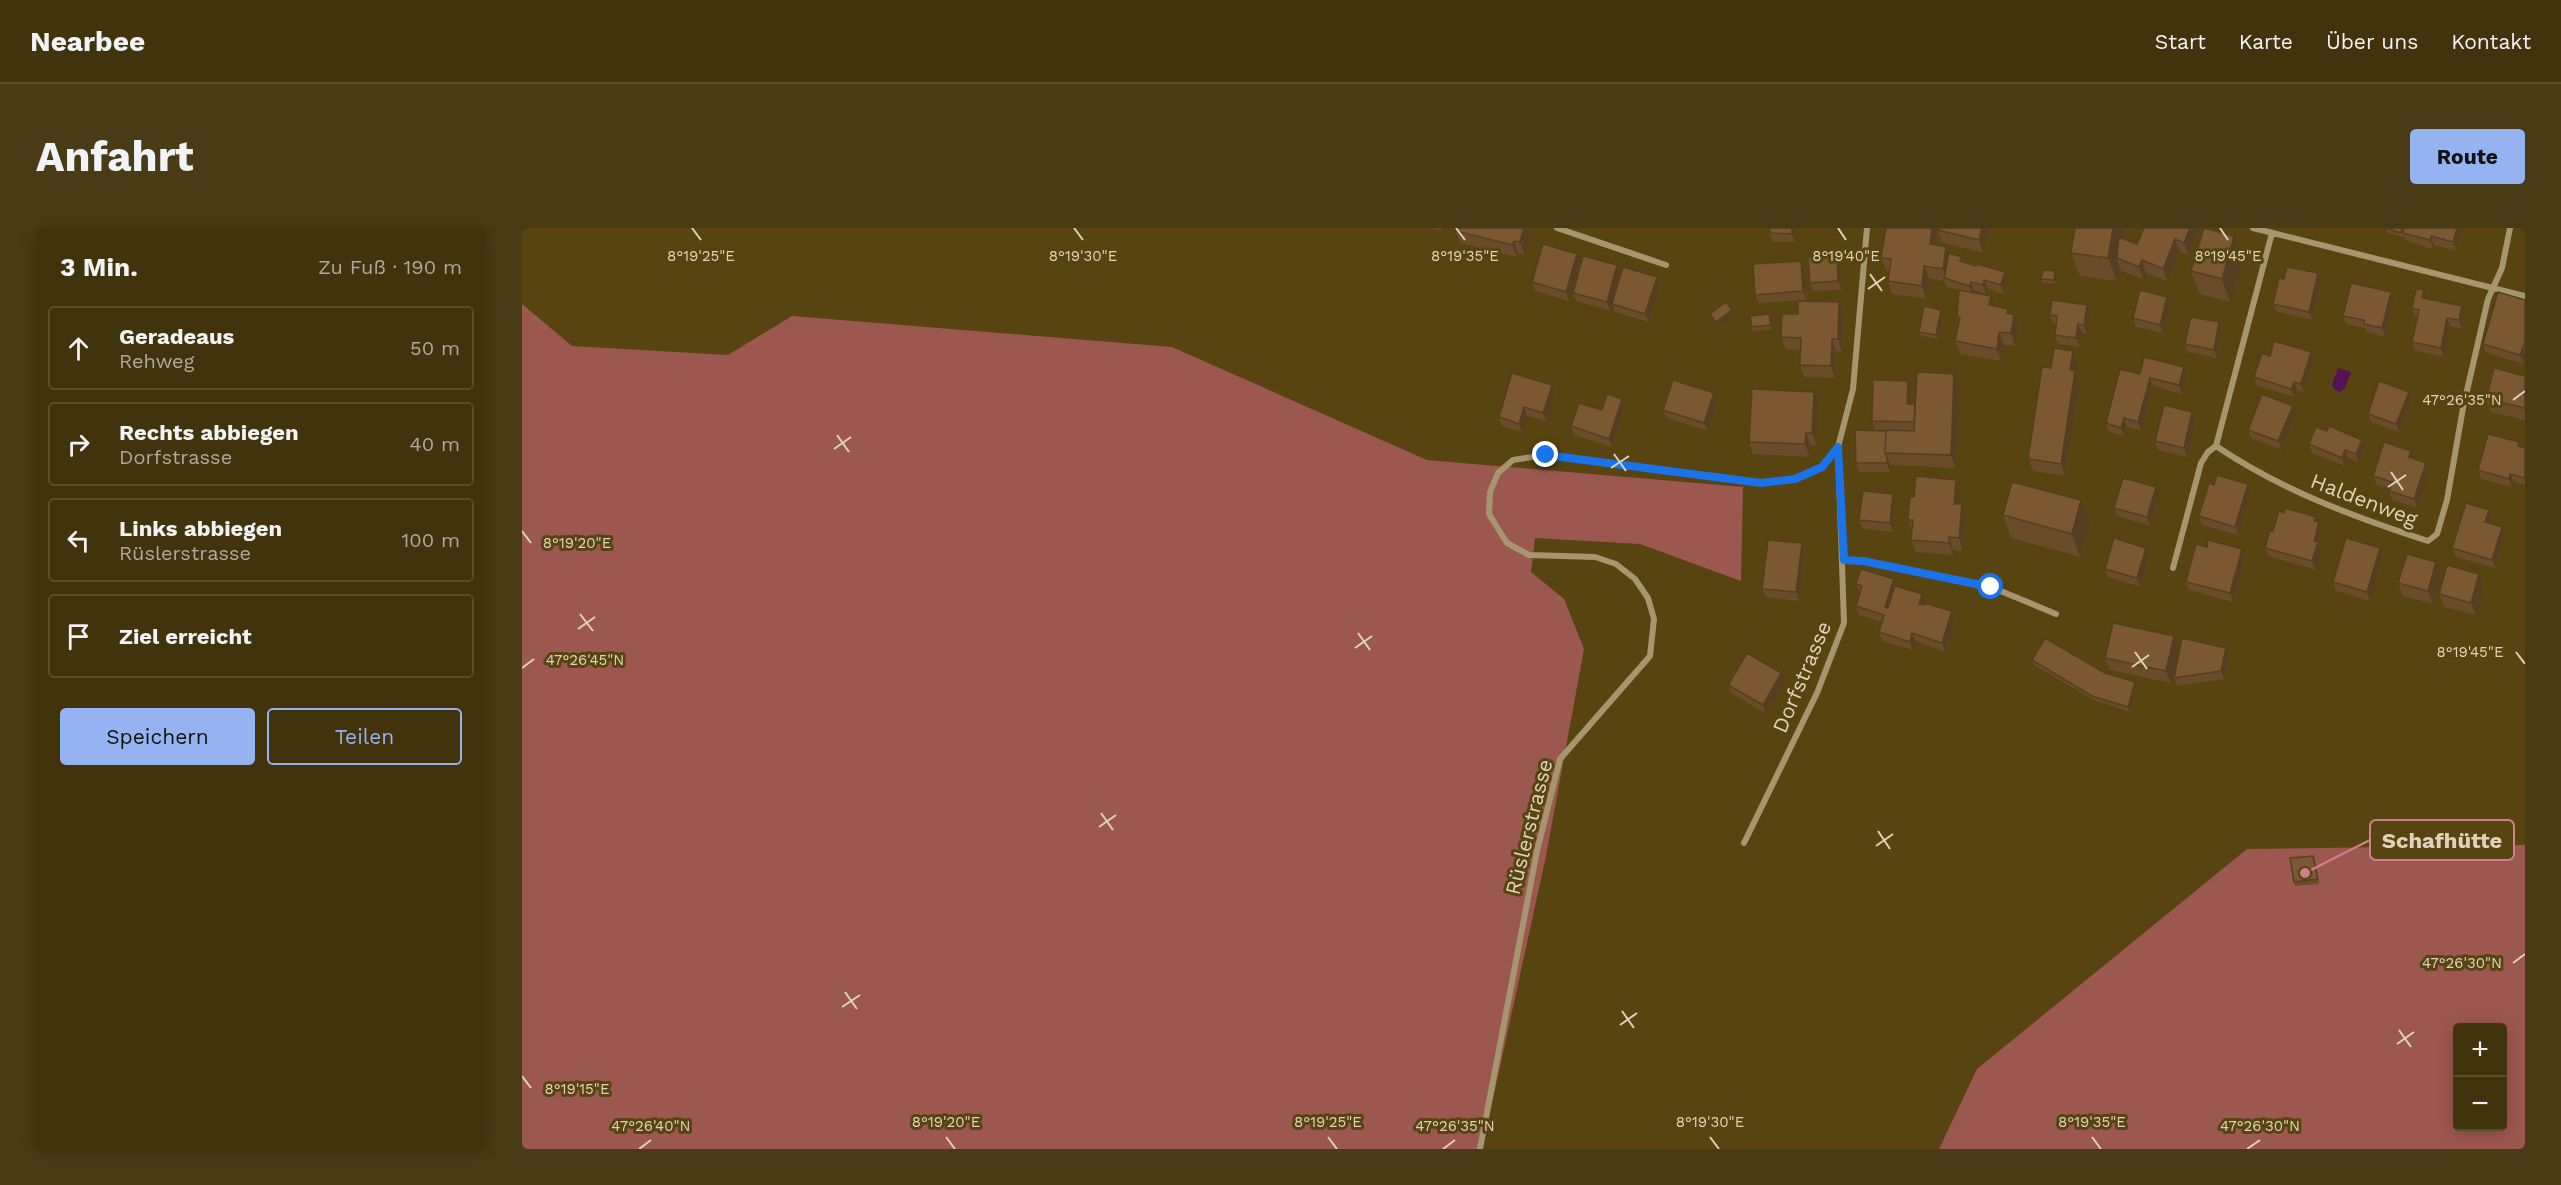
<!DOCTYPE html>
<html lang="de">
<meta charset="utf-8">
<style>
:root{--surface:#41330c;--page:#483b15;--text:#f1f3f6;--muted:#aeaa9d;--line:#5a4e2d;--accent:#95b2f1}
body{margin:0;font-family:"Work Sans",sans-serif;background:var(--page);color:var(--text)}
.controls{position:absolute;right:18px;bottom:18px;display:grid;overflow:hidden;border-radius:6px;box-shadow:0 3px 15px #0003}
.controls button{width:54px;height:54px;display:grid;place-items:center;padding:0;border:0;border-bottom:2px solid var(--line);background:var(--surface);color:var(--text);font:30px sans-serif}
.stop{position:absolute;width:18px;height:18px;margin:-14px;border:4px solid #1a73e8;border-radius:50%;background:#fff}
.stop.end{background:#1a73e8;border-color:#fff;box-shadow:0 2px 6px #0008}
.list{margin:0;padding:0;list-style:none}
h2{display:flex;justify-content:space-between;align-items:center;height:78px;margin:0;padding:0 24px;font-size:26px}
h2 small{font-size:20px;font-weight:400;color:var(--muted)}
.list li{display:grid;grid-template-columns:39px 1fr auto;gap:18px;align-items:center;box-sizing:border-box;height:84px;margin:0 12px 12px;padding:0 12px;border:2px solid var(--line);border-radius:6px}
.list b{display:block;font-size:22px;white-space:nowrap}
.list p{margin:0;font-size:20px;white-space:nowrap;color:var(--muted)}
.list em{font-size:20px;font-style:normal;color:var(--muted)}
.actions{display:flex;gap:12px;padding:18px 24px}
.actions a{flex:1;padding:14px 0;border:2px solid var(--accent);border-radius:6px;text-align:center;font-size:21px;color:var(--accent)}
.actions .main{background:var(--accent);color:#111}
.icon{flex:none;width:33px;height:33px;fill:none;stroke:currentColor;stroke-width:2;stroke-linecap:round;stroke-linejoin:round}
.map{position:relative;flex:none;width:2003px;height:921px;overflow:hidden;border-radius:6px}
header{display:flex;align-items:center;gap:36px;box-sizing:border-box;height:84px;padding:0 30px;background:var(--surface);border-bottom:2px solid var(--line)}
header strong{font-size:28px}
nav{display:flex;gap:33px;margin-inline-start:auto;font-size:21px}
.intro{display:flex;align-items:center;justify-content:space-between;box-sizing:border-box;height:144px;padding:0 36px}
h1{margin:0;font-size:42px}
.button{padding:15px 27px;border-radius:6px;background:var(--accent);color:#111;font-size:21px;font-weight:700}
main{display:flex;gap:36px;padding:0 36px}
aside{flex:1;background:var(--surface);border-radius:6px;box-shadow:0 3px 15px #0003}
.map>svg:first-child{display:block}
</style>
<header>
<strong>Nearbee</strong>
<nav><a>Start</a><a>Karte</a><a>Über uns</a><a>Kontakt</a></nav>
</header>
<div class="intro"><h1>Anfahrt</h1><a class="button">Route</a></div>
<main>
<aside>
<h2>3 Min.<small>Zu Fuß · 190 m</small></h2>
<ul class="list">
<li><svg class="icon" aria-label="ahead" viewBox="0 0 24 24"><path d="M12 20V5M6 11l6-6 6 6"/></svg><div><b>Geradeaus</b><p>Rehweg</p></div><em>50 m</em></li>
<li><svg class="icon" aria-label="right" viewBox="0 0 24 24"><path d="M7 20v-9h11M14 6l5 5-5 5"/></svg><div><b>Rechts abbiegen</b><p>Dorfstrasse</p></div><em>40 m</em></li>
<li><svg class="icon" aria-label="left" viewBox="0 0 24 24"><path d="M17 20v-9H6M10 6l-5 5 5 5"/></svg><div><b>Links abbiegen</b><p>Rüslerstrasse</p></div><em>100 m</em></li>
<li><svg class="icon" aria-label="arrive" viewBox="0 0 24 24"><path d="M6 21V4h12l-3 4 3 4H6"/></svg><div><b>Ziel erreicht</b></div></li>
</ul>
<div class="actions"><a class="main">Speichern</a><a>Teilen</a></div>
</aside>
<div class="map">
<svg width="2003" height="921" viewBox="0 0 2003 921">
<rect width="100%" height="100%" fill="#574410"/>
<!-- green -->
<path fill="#9c574f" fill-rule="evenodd" d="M0,76L50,118L206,127L270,88L650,119L905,232L1221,259L1219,353L1118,316L1013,310L1009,344L1042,371L1062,421L1024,628L960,921H0Z
M2003,617V921H1417L1455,841L1725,621ZM1936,800H1980V898H1936Z"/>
<!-- water -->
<path fill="#541255" d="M1816,140L1829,144L1823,160L1818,164L1813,162L1810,157Z"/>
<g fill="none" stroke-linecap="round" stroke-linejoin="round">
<!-- minor -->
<path stroke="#a6966f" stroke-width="6" d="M1035,0L1144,37
M1731,0L2003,68
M1750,5L1694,218C1759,262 1832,289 1906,313L1915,306L1925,272L1941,180L1966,71L1980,40L1988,0
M1322,332L1341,333L1469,359L1534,386
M1651,340L1679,235L1686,224L1694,218
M1222,615L1295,465L1322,395L1316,219L1331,161L1345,0
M958,921L1015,623L1038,531L1128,428L1132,391L1126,370L1113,351L1094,336L1073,329L1007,327L985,315L967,286L968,264L976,245L991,232L1024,227L1239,255L1273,251L1300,239L1316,219"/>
</g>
<!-- wall -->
<path fill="#6a4c2a" d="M908,0H920L919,3Z
M934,0H1005L1008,9L1003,27L996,25L995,29L938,15L934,3Z
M1274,0L1273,14H1251L1248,5Z
M1364,0H1468L1461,25L1420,14L1416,3L1414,17L1424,19L1427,27L1439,29L1441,34L1486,52L1482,66L1466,61L1464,66L1452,62L1451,65L1472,78L1487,86L1497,99L1493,118L1482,117L1479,133L1438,126L1433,113L1437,94L1435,88L1437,62L1425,59L1423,53L1407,50L1404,71L1370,66L1366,53L1367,43H1364L1359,30Z
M1553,0H1602L1601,10L1615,16L1622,0H1678L1667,27L1658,24L1645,53L1624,45L1621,51L1599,43L1597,37L1595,53L1558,48L1549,25Z
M1941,0L1934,23L1912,17L1911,21L1884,13L1881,6V9L1866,5L1864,1Z
M1712,8L1721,31L1708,74L1678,66L1669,43Z
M1279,33L1282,41L1284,72L1236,75L1233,67Z
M1058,34L1047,73L1013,63L1010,54Z
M1318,36L1320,62L1291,63L1288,55Z
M1095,37L1098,46L1091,74L1138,58L1127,94L1093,84L1090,76L1088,83L1054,73L1051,65Z
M1533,43L1535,48L1534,56L1521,55L1519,51Z
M1796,45L1799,54L1791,92L1755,84L1751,76L1762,51Z
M1645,69L1648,77L1641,105L1614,99L1611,90Z
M1905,71L1943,87L1940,101L1928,98L1922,129L1893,123L1890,114L1896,89H1893L1890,80Z
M2003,72V131L2002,136L1964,125L1961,116Z
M1872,73L1863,109L1845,104L1843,100L1824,96L1821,88Z
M1565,77L1568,86L1565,106L1560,105L1558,119L1536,116L1533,107L1534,96L1531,95L1528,87Z
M1247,86L1250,101L1231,104L1230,99Z
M1421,86L1416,111L1399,108L1397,104Z
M1322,87L1320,124L1314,123L1313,150L1282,149L1278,137V122L1264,121L1259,109Z
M1700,103L1695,130L1666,124L1663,116Z
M1748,128L1792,133L1782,164L1775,162L1773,169L1735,158L1732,149Z
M1556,136L1554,146L1558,155L1543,248L1511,243L1506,231L1529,140Z
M1662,139L1665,148L1660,166L1631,158L1619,202L1605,199L1602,208L1587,204L1584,195L1618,146Z
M2003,148V192L1969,184L1964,171Z
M1386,153L1389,161V176H1393L1437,158L1434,240L1368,237V244H1337L1334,235L1364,203V202H1353L1350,193Z
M1030,157L1033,166L1025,193L1005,188L1000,204L980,198L977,189Z
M1100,171L1103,179L1090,219L1052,207L1049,198Z
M1195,173L1186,203L1145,190L1141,182Z
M1890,173L1877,204L1849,194L1846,186Z
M1297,177L1295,217H1288V229L1231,226L1227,214Z
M1771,178L1774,186L1760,222L1729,210L1726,202Z
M1670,184L1674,193L1665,229L1636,222L1633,213Z
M1787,216L1843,220L1837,234L1826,230L1823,238L1790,225Z
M1999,219L2003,220V257L1992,254L1990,259L1959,251L1956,242Z
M1904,235L1907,243L1896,280L1870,272L1867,263L1868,261L1854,256L1851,248Z
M1726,256L1729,265L1716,307L1680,297L1677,288L1692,257Z
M1439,264L1437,276L1444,289L1441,323L1431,322V327L1394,324L1389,312L1390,302L1386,292L1392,269Z
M1371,266L1374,275L1371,304L1340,301L1337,292Z
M1637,267L1628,298L1595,288L1592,280Z
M1967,282L1970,290L1968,296L1983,308L1973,340L1934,329L1930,320Z
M1481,287L1568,295L1558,329L1489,310Z
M1794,289L1800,303L1796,315L1799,323L1794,342L1746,328L1743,320L1751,303Z
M1280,315L1283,324L1277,373L1244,369L1240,361Z
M1685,319L1720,321L1723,329L1711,374L1667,362L1664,354Z
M1858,320L1861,328L1848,373L1814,363L1811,354Z
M1627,328L1619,359L1586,349L1583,341Z
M1914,334L1919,347L1911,376L1881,368L1876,355Z
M1372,351L1374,358L1403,374V376L1430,383L1433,392L1423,424L1394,413L1391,422L1360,413L1357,404L1360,394L1337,387L1334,378L1338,365L1334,356Z
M1962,358L1954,387L1922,379L1917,366Z
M1657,420L1649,455L1588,442L1583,430Z
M1704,420L1707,429L1702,451L1655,458L1652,450Z
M1510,432L1583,445L1614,458L1608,484L1572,472L1512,437Z
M1263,454L1244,486L1209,465L1206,457Z
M1791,628L1797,656L1773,658L1772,654Z"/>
<!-- shaded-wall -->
<path fill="#563e22" d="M998,0H1005L1008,9L1003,27L998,14Z
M1270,0H1274L1273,14L1270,6Z
M1410,0H1416L1413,29L1408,16Z
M1460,0H1468L1461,25L1457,12Z
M1591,0H1602L1598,32L1595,30L1597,37L1595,53L1586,30Z
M1668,0H1678L1667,27L1662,15Z
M1935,0H1941L1934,23L1931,14Z
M1712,8L1721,31L1708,74L1700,51Z
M1909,8L1912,17L1911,21L1908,12Z
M1653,11L1658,24L1645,53L1641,41Z
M992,13L996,25L995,29L990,17Z
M1424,19L1429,31L1425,51L1421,41Z
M1055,26L1058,34L1047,73L1044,64Z
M1315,27L1318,36L1320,62L1316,53Z
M1620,32L1624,45L1621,51L1617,39Z
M1279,33L1282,41L1284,72L1281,63Z
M1095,37L1098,46L1088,83L1085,74Z
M1402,38L1407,50L1404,71L1400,58Z
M1533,43L1535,48L1534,56L1532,52Z
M1483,44L1486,52L1482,66L1479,57Z
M1796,45L1799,54L1791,92L1787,84Z
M1135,49L1138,58L1127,94L1123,86Z
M1462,52L1466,61L1464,66L1461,57Z
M1449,54L1452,62L1451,66L1447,58Z
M1902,62L1905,71L1900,70Z
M1869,64L1872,73L1863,109L1860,100Z
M1469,68L1473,81L1467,77Z
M1645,69L1648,77L1641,105L1638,97Z
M1317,74L1322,87L1320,124L1316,111Z
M1565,77L1568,86L1565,106L1562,97Z
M1940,78L1943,87L1940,101L1937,92Z
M1210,82L1212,86L1196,98L1194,94Z
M1419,82L1421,86L1416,111L1414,107Z
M1492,87L1497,99L1493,118L1489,105Z
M1925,90L1928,98L1922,129L1919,120Z
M1697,94L1700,103L1695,130L1692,122Z
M1556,96L1560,105L1558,119L1554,110Z
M1477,104L1482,117L1479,133L1475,121Z
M1310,111L1314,123L1313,150L1309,138Z
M2002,114L2003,131L2002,136L1998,127Z
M1551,123L1556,136L1554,146L1558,155L1543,248L1539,236L1548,142Z
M1789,124L1792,133L1782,164L1779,156Z
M1662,139L1665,148L1660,166L1657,157Z
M1432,146L1437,158L1434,240L1429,227Z
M1628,150L1631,158L1619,202L1616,194Z
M1386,153L1389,161V185L1385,176Z
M1772,154L1775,162L1773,169L1769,161Z
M1030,157L1033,166L1025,193L1021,185Z
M1292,164L1297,177L1295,217L1290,205Z
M1887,164L1890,173L1877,204L1874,196Z
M1192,165L1195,173L1186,203L1182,195Z
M1100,171L1103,179L1090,219L1087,211Z
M1771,178L1774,186L1760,222L1756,213Z
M1002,179L1005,188L1000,204L997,196Z
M1670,184L1674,193L1665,229L1662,220Z
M1602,190L1605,199L1602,208L1599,200Z
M1284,205L1288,217V229L1283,216Z
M1840,212L1843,220L1837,234L1834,226Z
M1823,222L1826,230L1823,238L1820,230Z
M1889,223L1892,231L1887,229Z
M1365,229L1368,237V244L1365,235Z
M1904,235L1907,243L1896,280L1892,271Z
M1988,246L1992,254L1990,259L1987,251Z
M1434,252L1439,264L1436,288L1432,276Z
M1726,256L1729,265L1716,307L1713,299Z
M1634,259L1637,267L1628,298L1625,289Z
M1371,266L1374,275L1371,304L1368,295Z
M1559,272L1568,295L1558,329L1550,306Z
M1440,276L1444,289L1441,323L1437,310Z
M1967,282L1970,290L1966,303L1963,294Z
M1794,289L1800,303L1796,315L1799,323L1794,342L1790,333L1792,293Z
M1980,299L1983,308L1973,340L1970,332Z
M1427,309L1431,322V327L1427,315Z
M1280,315L1283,324L1277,373L1274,364Z
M1624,320L1627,328L1619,359L1615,350Z
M1858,320L1861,328L1848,373L1845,364Z
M1720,321L1723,329L1711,374L1708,365Z
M1914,334L1919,347L1911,376L1906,363Z
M1957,346L1962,358L1954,387L1949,375Z
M1372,351L1375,360L1366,387L1363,379Z
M1400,366L1403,374L1400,385L1397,376Z
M1430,383L1433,392L1423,424L1420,415Z
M1390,405L1394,413L1391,422L1388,414Z
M1652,408L1657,420L1649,455L1644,443Z
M1704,420L1707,429L1702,451L1699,443Z
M1259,445L1263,454L1244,486L1241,477Z
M1613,454L1614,458L1608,484L1606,479Z"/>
<!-- building -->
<path fill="#7b5831" stroke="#563e22" stroke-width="1.5" d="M934,0H1002L998,14L992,13L990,17L934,3Z
M1248,0H1270V6L1248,5Z
M1364,0H1410L1408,16L1424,19L1421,41L1402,38L1400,58L1366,53L1369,31L1359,30Z
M1416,0H1460L1457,12L1416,2Z
M1553,0H1591L1586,30L1549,25Z
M1622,0H1668L1662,15L1653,11L1641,41L1620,32L1617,39L1595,30L1597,9L1615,16Z
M1682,0L1712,8L1700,51L1669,43Z
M1864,0H1880L1879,5Z
M1882,0H1935L1931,14L1909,8L1908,12L1881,5Z
M1021,16L1055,26L1044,64L1010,54Z
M1427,25L1439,29L1438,33L1454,38L1455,36L1483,44L1479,57L1462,52L1461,57L1449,54L1447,58L1422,50Z
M1315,27L1316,53L1288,55L1286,29Z
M1061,28L1095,37L1085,74L1051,65Z
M1279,33L1281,63L1233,67L1231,36Z
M1101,39L1135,49L1123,86L1090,76Z
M1765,39L1796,45L1787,84L1751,76L1757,50L1762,51Z
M1521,42L1533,43L1532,52L1519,51Z
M1829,55L1869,64L1860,100L1842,96V92L1821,88Z
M1894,61L1902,62L1900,70L1940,78L1937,92L1925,90L1919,120L1890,114L1897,82L1890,80Z
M1437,62L1469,68L1467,77L1486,81L1485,85L1492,87L1489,105L1477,104L1475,121L1433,113L1438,89L1435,88Z
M1618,62L1645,69L1638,97L1611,90Z
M1976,64L2003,72V114L1998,127L1961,116Z
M1530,72L1565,77L1562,97L1556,96L1554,110L1533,107L1535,88L1528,87Z
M1276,73L1317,74L1316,111H1310L1309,138L1278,137L1279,110L1259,109L1260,86H1276Z
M1204,74L1210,82L1194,94L1188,86Z
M1402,78L1419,82L1414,107L1397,104Z
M1247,86L1249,97L1230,99L1228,88Z
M1669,89L1697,94L1692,122L1663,116Z
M1752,113L1789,124L1779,156L1772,154L1769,161L1732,149L1740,125L1748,128Z
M1532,120L1551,123L1548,142L1553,143L1539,236L1506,231L1520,139L1529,140Z
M1622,129L1662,139L1657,157L1628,150L1616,194L1602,190L1599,200L1584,195L1598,141L1618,146Z
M1972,140L2003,148V180L1964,171Z
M1395,144L1432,146L1429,227L1363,225L1364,202L1392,203Z
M990,145L1030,157L1021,185L1002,179L997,196L977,189Z
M1151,152L1192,165L1182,195L1141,182Z
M1351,152L1386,153L1385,176H1393L1392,194L1350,193Z
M1857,153L1887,164L1874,196L1846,186Z
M1230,161L1292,164L1290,205H1284L1283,216L1227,214Z
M1085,166L1100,171L1087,211L1049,198L1057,175L1080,182Z
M1740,166L1771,178L1756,213L1726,202Z
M1642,177L1670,184L1662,220L1633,213Z
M1807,198L1840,212L1834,226L1823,222L1820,230L1787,216L1794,199L1805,203Z
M1333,202L1364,203L1363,225L1365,229V235H1334Z
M1966,206L1997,214L1996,218L2003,220V250L1988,246L1987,251L1956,242Z
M1862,214L1889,223L1887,229L1904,235L1892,271L1867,263L1870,254L1851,248Z
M1695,247L1726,256L1713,299L1677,288L1687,255L1692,257Z
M1394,248L1434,252L1432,276H1440L1437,310L1427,309V315L1389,312L1391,292H1386L1388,269H1392Z
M1601,250L1634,259L1625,289L1592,280Z
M1490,254L1559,272L1550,306L1481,287Z
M1341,263L1371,266L1368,295L1337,292Z
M1944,275L1967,282L1963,294L1980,299L1970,332L1930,320Z
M1763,280L1794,289L1792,293L1797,294L1792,313L1796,314L1790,333L1743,320L1748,302L1751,303L1757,283L1762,285Z
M1592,310L1624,320L1615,350L1583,341Z
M1824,310L1858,320L1845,364L1811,354Z
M1246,312L1280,315L1274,364L1240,361Z
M1686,312L1720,321L1708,365L1664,354L1674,316L1685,319Z
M1885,326L1914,334L1906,363L1876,355Z
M1925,337L1957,346L1949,375L1917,366Z
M1339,341L1372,351L1363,379L1366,380L1373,358L1400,366L1397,376L1402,377V375L1430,383L1420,415L1390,405L1388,414L1357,404L1362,387L1334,378L1340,358L1334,356Z
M1591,395L1652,408L1644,443L1583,430Z
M1523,410L1583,445L1613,454L1606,479L1570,468L1510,432Z
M1660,410L1704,420L1699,443L1652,450Z
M1225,425L1259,445L1241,477L1206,457Z
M1791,628L1796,651L1772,654L1768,630Z"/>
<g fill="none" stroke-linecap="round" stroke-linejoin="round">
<!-- route -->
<path stroke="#1a73e8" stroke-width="8" d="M1024,227L1239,255L1273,251L1300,239L1316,219L1322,332L1341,333L1469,359"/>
</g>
<!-- ticks -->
<path fill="none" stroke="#ded3ba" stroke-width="2" d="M170,0L179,12M552,0L561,12M934,0L943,12M1316,0L1324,12M1698,0L1706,12M1348,46L1360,63M1346,61L1363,49M1991,172L2003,163M315,207L327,224M312,221L329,209M1092,226L1104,243M1089,240L1107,228M1869,244L1881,262M1866,259L1884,247M0,303L9,315M58,386L71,403M56,401L73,389M836,405L848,422M833,420L850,408M1613,424L1625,441M1994,424L2003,436M1610,439L1627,427M0,440L12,431M579,585L591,602M577,599L594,587M1356,603L1368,621M1354,618L1371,606M1991,735L2003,726M323,764L335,781M320,779L338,767M1100,783L1112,800M1098,797L1115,785M1877,802L1889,819M1875,816L1892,804M0,848L9,860M424,909L433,921M806,909L815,921M1188,909L1197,921M1570,909L1579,921M117,921L129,912M921,921L933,912M1725,921L1738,912"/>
<g text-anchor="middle" stroke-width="6" stroke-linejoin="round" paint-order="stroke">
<!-- street labels -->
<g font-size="21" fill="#ded3ba" stroke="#574410">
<text transform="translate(1842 272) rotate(21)" y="7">Haldenweg</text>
<text transform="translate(1280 449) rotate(-67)" y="7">Dorfstrasse</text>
<text transform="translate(1007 599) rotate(-76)" y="7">Rüslerstrasse</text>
</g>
</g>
<g font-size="15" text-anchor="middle" fill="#ded3ba" stroke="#574410" stroke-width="6" stroke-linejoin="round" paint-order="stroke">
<text x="179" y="33">8°19'25"E</text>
<text x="561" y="33">8°19'30"E</text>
<text x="943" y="33">8°19'35"E</text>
<text x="1324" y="33">8°19'40"E</text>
<text x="1706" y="33">8°19'45"E</text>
<text x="1940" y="177">47°26'35"N</text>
<text x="55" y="320">8°19'20"E</text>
<text x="1948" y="429">8°19'45"E</text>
<text x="63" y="437">47°26'45"N</text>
<text x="1940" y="740">47°26'30"N</text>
<text x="55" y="866">8°19'15"E</text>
<text x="424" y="899">8°19'20"E</text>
<text x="806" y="899">8°19'25"E</text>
<text x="1188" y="899">8°19'30"E</text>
<text x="1570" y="899">8°19'35"E</text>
<text x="129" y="903">47°26'40"N</text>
<text x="933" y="903">47°26'35"N</text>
<text x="1738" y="903">47°26'30"N</text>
</g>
<!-- callouts -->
<path fill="none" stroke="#d17f8f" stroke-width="2" d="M1783 645L1848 612"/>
<circle fill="#d17f8f" stroke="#574410" stroke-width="2" cx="1783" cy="645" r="6"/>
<rect fill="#574410" stroke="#d17f8f" stroke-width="2" x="1848" y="592" width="144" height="40" rx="6"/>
<g font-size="22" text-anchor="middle" font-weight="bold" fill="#ded3ba">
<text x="1920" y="620">Schafhütte</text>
</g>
</svg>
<div class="controls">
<button>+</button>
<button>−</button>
</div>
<div class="stop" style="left:1469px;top:359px"></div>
<div class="stop end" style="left:1024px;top:227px"></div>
</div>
</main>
